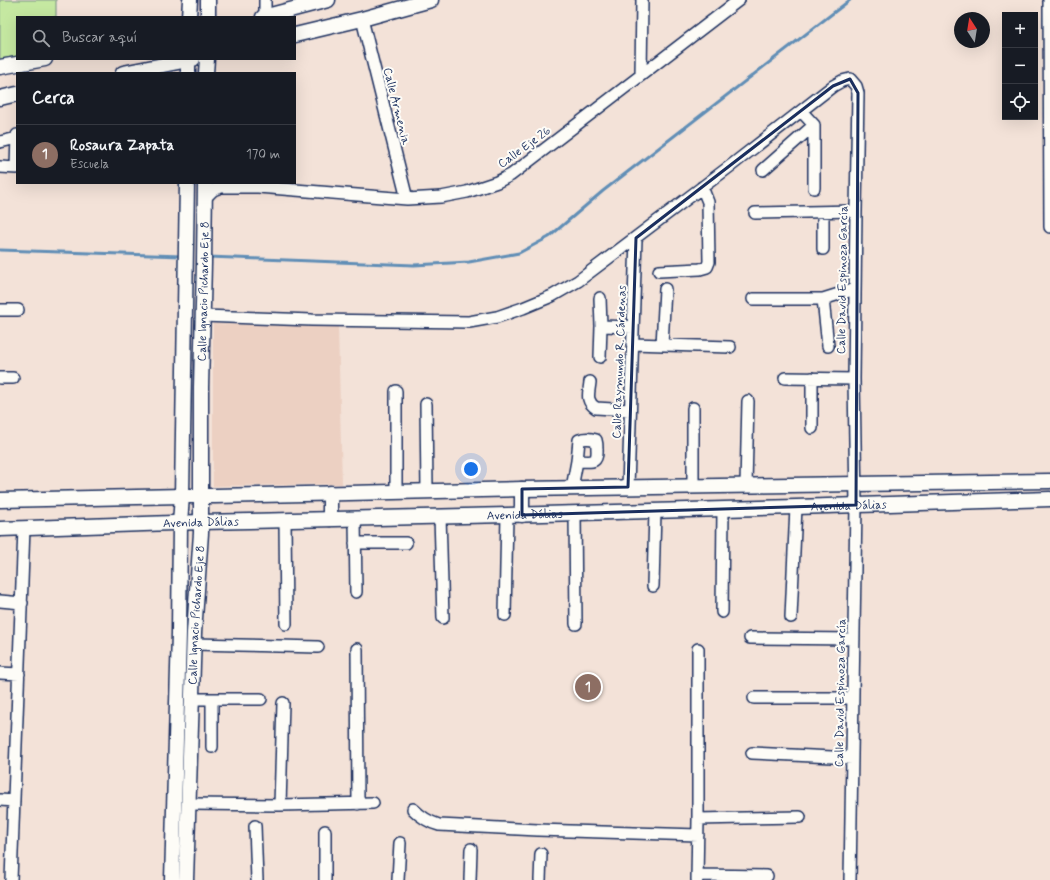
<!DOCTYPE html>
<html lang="es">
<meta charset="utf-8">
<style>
:root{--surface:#171b24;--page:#20242c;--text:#f1f3f6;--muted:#9ea1a6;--line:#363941;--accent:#919bb2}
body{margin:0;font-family:Mynerve,sans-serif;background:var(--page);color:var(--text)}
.controls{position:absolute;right:12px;top:12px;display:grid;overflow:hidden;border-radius:0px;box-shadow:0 4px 16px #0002}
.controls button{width:36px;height:36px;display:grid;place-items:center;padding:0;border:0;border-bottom:1px solid var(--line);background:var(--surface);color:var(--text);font:20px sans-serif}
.compass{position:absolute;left:954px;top:12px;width:36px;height:36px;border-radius:50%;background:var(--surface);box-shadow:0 4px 16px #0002;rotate:348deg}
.you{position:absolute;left:471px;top:469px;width:14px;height:14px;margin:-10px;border:3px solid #fff;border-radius:50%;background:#1a73e8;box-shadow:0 0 0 6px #1a73e833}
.badge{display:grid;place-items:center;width:26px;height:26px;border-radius:50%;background:var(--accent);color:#fff;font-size:13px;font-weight:700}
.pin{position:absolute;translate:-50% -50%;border:2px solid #fff;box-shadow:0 1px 4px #0006}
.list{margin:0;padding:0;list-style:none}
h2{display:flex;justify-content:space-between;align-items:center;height:52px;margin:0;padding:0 16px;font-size:17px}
h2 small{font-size:13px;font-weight:400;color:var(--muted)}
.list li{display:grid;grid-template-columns:26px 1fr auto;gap:12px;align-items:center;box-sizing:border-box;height:60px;padding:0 16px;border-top:1px solid var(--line)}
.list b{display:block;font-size:15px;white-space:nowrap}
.list p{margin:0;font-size:13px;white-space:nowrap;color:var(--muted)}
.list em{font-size:13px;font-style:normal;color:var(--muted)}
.icon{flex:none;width:22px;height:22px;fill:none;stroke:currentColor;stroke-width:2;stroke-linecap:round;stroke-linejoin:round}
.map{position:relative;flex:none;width:1050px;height:880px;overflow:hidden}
.search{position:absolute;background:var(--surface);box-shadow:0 4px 16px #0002;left:16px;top:16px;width:280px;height:44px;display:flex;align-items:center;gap:10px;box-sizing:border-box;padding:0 14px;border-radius:0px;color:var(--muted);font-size:15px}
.panel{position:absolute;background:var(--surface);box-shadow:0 4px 16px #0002;left:16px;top:72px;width:280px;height:112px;border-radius:0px}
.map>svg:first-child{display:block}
</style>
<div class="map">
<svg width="1050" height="880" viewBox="0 0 1050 880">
<rect width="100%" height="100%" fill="#f3e2d8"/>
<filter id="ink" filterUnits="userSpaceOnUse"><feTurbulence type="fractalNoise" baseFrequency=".025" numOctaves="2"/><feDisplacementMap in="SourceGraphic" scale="8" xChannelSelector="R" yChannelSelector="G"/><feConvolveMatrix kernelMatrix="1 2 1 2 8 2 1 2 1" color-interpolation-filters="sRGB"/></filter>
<g filter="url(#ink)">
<!-- built -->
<path fill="#ecd0c2" d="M213,324L338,327L342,484L213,486Z"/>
<!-- green -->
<path fill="#c5e8a1" stroke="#708c80" d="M0,0H56V17H17V56L0,59Z"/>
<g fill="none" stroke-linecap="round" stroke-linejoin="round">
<!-- stream -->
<path stroke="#618eb6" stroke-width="3" d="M0,250L182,256
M208,257L414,265L469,262L519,253L549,237L603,191L850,0"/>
<!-- minor casing -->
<g stroke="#1b2f5e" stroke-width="14">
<path id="minor" d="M265,0V17
M1049,0L1050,227
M362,19L407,199
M641,75L642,0
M801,111L814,125V188
M0,142L17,138
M0,167L17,168
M16,168L17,135
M763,170L814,125
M205,198L213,190L221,187H258L407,199L441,197L467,192L497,182L511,175L739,0
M823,212V249
M755,213L856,211
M659,271L700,269L707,267L709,262L708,202L702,187
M600,298L601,326L633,327
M753,299H823L855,289
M823,299L828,346
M0,310H18
M203,316L312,320L469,322L497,317L523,308L552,296L578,281L733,164L833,86L842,81L850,79L856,86L858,93L856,211L854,379L856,505L850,880
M632,344L730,347
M662,345L665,289
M600,357L601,326
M0,378H13
M785,378L854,379
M590,382C589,393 585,401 596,408L630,410
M426,404L427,491
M693,408V486
M812,428V378
M746,485L748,401
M628,487L636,238
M572,488L577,461L579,440C584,438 590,438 596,440C597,443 597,445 597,449C598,465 590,461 577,461
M396,492V391
M575,513L576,624
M440,516L443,618
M355,518L356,592
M285,520L286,624
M355,543H406
M653,586L655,511
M0,601L22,603
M722,612L723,509
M505,615L507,515
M791,617L796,507
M750,638L854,639
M194,644L318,647
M357,649L358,804
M0,673L19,674
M754,698H853
M192,699H261
M212,747V699
M752,753L852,758
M0,800L14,801
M189,804L280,805L373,803
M280,805L283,703
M413,809C421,817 428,822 439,825L538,830L698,835
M698,819L800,817
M255,826L257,880
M325,831V880
M697,875L767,876
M11,880L24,528
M398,880L400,843
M470,880L471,849
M540,880L541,854
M697,880L698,819V649"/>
</g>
<!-- major casing -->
<g stroke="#1b2f5e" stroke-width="17">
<g id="major">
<path d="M189,17L190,0"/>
<path d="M208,17V0"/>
<path d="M263,17L328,0"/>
<path d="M295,35L362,19L431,0"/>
<path d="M0,67L45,59"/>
<path d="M123,73L193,59"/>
<path d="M188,73V59"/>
<path d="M206,73L207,59"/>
<path d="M0,98L17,94"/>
<path d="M522,489V515"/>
<path d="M0,500L182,496H215L522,489L1050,481"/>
<path d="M330,519V493"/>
<path id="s1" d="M0,529L201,522L507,515L796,507L1050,499"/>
<path d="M172,880L179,633L180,523L182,496L187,183"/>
<path id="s2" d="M186,880L194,633L201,533V387L204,263L205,183"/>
</g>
</g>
<!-- minor -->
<use href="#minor" stroke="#fdfcf7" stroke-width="11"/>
<!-- major -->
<use href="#major" stroke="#fdfcf7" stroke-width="14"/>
</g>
</g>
<!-- marked area -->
<path fill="none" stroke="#1b2f5e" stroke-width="3" stroke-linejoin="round" d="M850,79L858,93L856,505L522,515V489L628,487L636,238L833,86Z"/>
<g text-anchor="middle" stroke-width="4" stroke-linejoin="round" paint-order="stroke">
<!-- street labels -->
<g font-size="12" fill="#1b2f5e" stroke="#fdfcf7">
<text transform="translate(397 106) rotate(76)" y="4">Calle Armenia</text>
<text transform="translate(524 147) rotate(-36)" y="4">Calle Eje 26</text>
<text transform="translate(842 280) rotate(-89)" y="4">Calle David Espinoza García</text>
<text dy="4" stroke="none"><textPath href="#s2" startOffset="589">Calle Ignacio Pichardo Eje 8</textPath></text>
<text transform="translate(619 362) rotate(-88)" y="4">Calle Raymundo R. Cárdenas</text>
<text dy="4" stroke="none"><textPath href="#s1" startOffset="849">Avenida Dálias</textPath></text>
<text dy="4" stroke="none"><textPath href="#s1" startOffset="525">Avenida Dálias</textPath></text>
<text dy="4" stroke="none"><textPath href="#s1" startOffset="201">Avenida Dálias</textPath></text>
<text dy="4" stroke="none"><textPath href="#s2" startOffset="265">Calle Ignacio Pichardo Eje 8</textPath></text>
<text transform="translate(840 693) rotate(-89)" y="4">Calle David Espinoza García</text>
</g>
</g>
</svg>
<div class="controls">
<button>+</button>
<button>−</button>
<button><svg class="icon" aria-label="locate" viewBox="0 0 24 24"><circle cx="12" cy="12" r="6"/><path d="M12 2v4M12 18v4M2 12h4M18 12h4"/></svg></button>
</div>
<svg class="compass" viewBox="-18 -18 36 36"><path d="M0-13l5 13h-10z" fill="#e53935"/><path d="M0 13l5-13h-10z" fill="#9ea1a6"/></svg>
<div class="you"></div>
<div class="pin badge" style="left:588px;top:687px;background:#8d6e63">1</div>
<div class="search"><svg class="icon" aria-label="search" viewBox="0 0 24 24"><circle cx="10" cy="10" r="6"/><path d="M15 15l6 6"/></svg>Buscar aquí</div>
<section class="panel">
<h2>Cerca<small></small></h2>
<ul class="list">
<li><span class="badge" style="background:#8d6e63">1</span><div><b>Rosaura Zapata</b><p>Escuela</p></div><em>170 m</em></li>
</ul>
</section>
</div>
